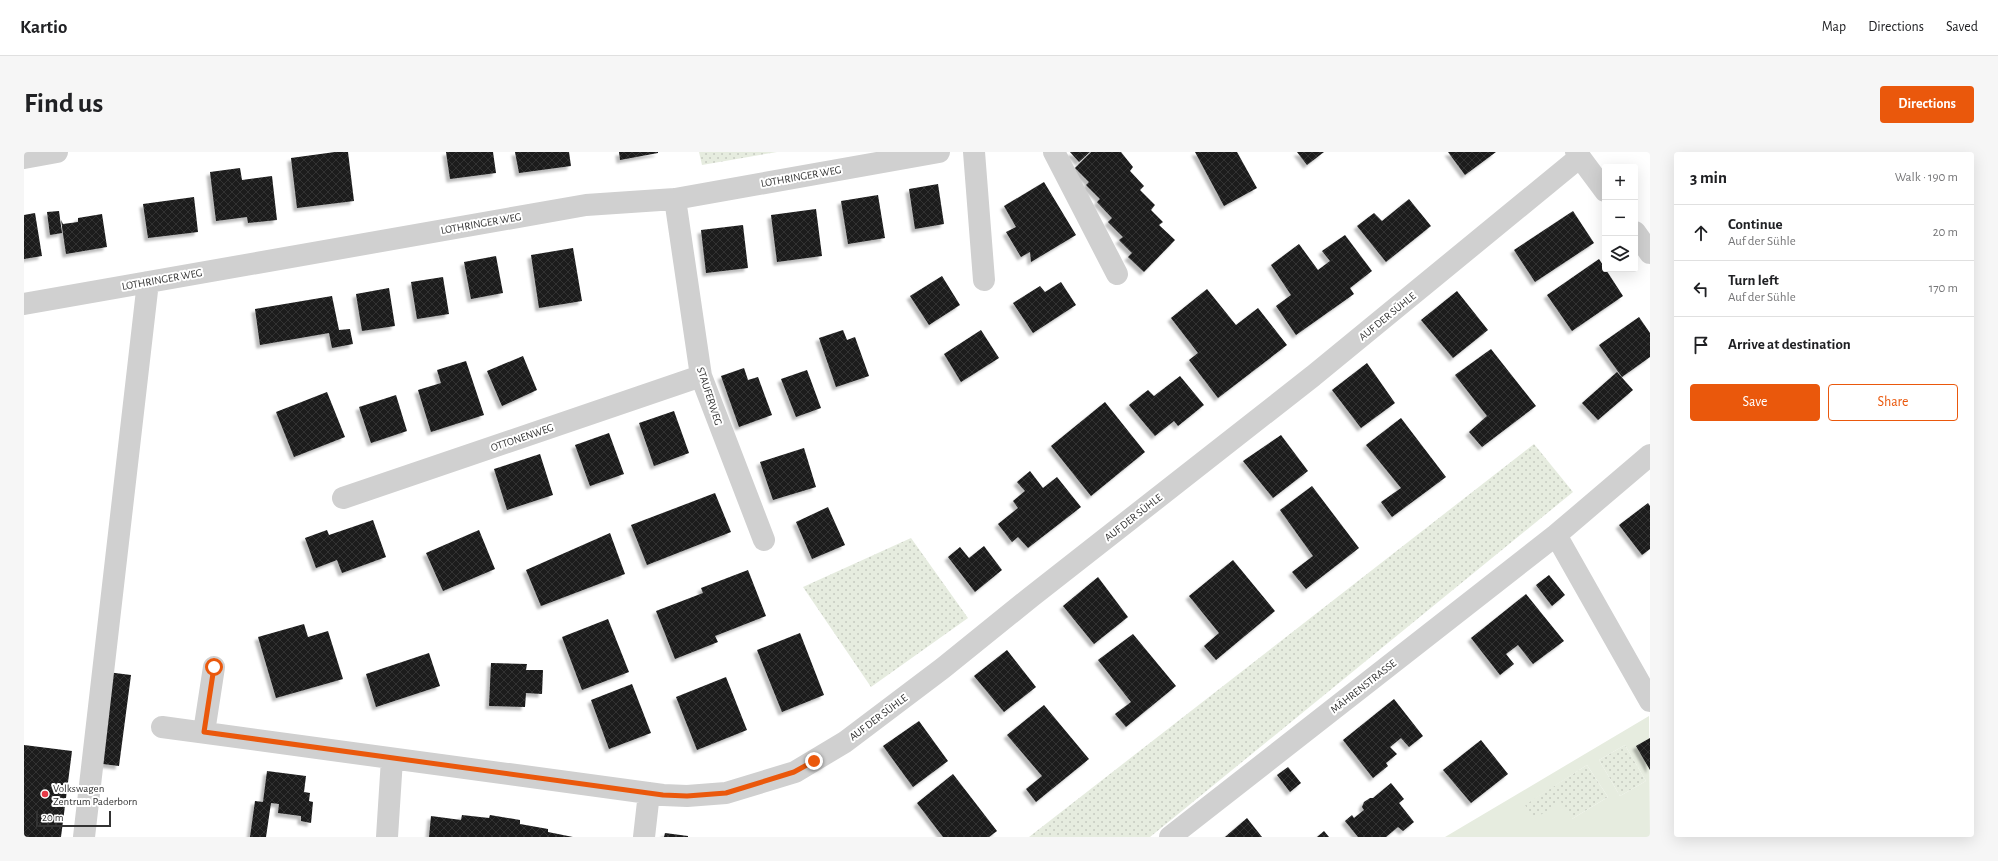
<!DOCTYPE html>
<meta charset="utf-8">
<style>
:root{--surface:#fff;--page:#f6f6f6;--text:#202124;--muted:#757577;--line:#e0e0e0;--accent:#ea580c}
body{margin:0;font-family:"Alegreya Sans",sans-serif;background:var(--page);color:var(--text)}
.controls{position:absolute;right:12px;top:12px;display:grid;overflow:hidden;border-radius:4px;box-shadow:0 4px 16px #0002}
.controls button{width:36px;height:36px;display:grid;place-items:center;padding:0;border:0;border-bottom:1px solid var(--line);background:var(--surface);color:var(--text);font:20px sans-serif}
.scale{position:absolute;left:12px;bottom:10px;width:75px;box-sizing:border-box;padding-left:4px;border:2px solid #333;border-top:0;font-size:11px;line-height:14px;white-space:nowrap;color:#333;-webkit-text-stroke:3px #fff;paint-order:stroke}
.stop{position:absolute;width:12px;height:12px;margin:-9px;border:3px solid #ea580c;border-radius:50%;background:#fff}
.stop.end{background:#ea580c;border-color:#fff;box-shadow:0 1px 4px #0008}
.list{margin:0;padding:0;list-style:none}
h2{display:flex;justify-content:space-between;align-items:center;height:52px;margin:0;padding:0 16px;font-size:17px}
h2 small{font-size:13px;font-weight:400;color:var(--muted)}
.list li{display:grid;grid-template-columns:26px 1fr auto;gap:12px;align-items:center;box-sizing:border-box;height:56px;padding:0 16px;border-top:1px solid var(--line)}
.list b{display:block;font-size:15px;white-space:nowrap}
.list p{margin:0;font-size:13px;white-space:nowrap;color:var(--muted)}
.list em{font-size:13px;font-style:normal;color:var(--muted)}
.actions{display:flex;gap:8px;padding:12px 16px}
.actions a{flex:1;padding:9px 0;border:1px solid var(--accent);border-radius:4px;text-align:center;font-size:14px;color:var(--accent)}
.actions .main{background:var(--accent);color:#fff}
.icon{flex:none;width:22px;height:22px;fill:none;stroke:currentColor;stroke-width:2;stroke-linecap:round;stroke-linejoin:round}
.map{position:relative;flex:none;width:1626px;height:685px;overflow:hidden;border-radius:4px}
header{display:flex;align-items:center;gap:24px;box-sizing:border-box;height:56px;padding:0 20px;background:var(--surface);border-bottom:1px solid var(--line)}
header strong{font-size:19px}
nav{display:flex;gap:22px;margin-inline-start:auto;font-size:14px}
.intro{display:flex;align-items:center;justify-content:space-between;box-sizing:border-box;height:96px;padding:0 24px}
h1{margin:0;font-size:28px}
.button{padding:10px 18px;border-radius:4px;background:var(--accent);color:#fff;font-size:14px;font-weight:700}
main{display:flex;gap:24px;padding:0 24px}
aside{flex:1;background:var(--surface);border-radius:4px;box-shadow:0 4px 16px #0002}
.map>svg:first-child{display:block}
</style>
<header>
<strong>Kartio</strong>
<nav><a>Map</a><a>Directions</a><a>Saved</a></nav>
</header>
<div class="intro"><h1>Find us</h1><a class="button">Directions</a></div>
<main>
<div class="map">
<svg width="1626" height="685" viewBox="0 0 1626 685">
<defs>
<pattern id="grass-dots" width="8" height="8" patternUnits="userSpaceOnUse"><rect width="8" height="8" fill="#e6ecdf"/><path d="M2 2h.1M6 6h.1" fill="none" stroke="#c6cbc0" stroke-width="1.8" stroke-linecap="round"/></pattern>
<pattern id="building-cross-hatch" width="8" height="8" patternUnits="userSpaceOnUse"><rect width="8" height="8" fill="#1a1a1a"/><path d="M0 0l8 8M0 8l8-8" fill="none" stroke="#333"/></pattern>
<filter id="shadow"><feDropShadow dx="-3.5" dy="3.5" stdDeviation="1" flood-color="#0004"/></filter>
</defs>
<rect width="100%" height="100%" fill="#fff"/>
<!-- grass -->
<path fill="url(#grass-dots)" d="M675,0H753L678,13Z
M1510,292L1549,340L1126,685H1005Z
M887,386L944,466L847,535L779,435Z
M1601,593L1622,629L1596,644L1575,608Z
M1563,613L1584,645L1548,667L1510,668L1500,653Z"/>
<!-- garden -->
<path fill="#e6ecdf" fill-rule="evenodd" d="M1625,564L1626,685H1421ZM1601,593L1622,629L1596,644L1575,608ZM1563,613L1584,645L1548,667L1537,650L1510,667L1501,653Z"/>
<!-- building -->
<path fill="url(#building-cross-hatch)" filter="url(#shadow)" d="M311,0H324L330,49L273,56L267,6Z
M422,0H469L472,21L426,27Z
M491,0H545L547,14L495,21Z
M595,0H634V1L596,8Z
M1046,0H1066L1055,10Z
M1067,0H1097L1109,15L1106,19L1120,34L1116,38L1131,53L1127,58L1139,70L1135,73L1151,88L1120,120L1104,105L1108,101L1095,88L1099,85L1084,70L1088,66L1073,50L1076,47L1062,33L1065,30L1051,16Z
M1171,0H1213L1233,36L1200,54Z
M1273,0H1300L1283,13Z
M1424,0H1472L1441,23Z
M216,16L218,28L248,24L253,68L224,71L223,65L192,69L186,20Z
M1020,30L1052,83L1007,110L1006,100L997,105L982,80L992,75L980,54Z
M914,32L920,72L891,77L885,37Z
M854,43L861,86L824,92L817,49Z
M170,45L174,80L124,86L119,52Z
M1385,47L1407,74L1362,110L1333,74L1350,61L1358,69Z
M792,57L798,104L753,110L747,63Z
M35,59L38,81L26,83L23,60Z
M1549,59L1570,91L1511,130L1490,98Z
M11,61L18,104L0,107V63Z
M78,62L83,95L42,102L37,68L39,72L54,70V66Z
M719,73L724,116L682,121L677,78Z
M1321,83L1348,119L1326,136L1330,142L1272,183L1252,154L1267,143L1247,113L1275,92L1294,118L1306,109L1298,99Z
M549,96L558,149L515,156L507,103Z
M472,104L479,141L447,147L440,110Z
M1575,107L1599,144L1548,179L1523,143Z
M918,124L936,153L905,173L886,144Z
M419,125L425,162L393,167L387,130Z
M1037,130L1052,153L1009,181L989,151L1016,134L1021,140Z
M365,136L371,174L338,179L332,142Z
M1183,137L1212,173L1234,156L1263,193L1194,246L1165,208L1174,201L1147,166Z
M1433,139L1464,178L1429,206L1397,168Z
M308,144L315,178L326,177L329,192L308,196L305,181L236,193L231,157Z
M1615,165L1626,181V205L1598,225L1575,193Z
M819,178L823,188L831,185L845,224L812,235L795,186Z
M957,178L975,206L937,230L920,202Z
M1467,197L1512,254L1458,295L1445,280L1463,264L1431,223Z
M499,204L513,238L478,254L463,219Z
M442,209L460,263L407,280L394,238L417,231L413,218Z
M1343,211L1371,251L1337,276L1308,238Z
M720,216L724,228L734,225L748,263L715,275L697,224Z
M783,218L797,256L772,265L757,227Z
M1593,220L1609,238L1574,268L1558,251Z
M1156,224L1180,253L1154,274L1150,269L1131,284L1105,253L1124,238L1130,244Z
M303,240L321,285L270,305L252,260Z
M372,243L383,279L347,291L335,255Z
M1081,250L1121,300L1067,344L1027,294Z
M650,259L665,301L630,314L615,271Z
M1377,266L1422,325L1368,365L1357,350L1377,336L1342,293Z
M585,281L600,322L566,334L551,293Z
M1257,283L1284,319L1249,346L1219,309Z
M780,296L792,335L749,348L736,310Z
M516,302L529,343L483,358L470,317Z
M1006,319L1019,336L1033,325L1057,355L1004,396L994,385L988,390L974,372L994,356L989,349L1001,339L993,330Z
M1288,334L1335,396L1282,437L1268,420L1289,404L1256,358Z
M691,341L707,380L623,413L607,373Z
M1624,351L1626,354V397L1618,403L1595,373Z
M804,355L821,393L788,407L772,370Z
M349,368L362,405L318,421L313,408L292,416L281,386L303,378L305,383Z
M455,378L471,417L419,439L402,401Z
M586,381L601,422L517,454L502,418Z
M960,394L978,418L951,440L924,405L936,395L945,406Z
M1209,408L1251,459L1192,508L1180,494L1195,481L1165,444Z
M724,418L742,464L691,484L694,490L651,507L632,459L679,441L677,436Z
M1525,423L1541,443L1528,454L1512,433Z
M1074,425L1104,465L1070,492L1039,454Z
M1502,442L1540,489L1509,512L1494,493L1482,502L1490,512L1476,523L1447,486Z
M584,467L605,520L558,538L538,485Z
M280,472L284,485L304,479L319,527L252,546L234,485Z
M776,481L800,543L758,560L733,498Z
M1109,482L1152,534L1102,575L1091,562L1107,550L1074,508Z
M983,498L1012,535L980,560L950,524Z
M405,501L416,534L352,555L342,522Z
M467,511L503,512L502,518H519L518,542L502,541L501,555L465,554Z
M83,520L107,523L95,614L71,611Z
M702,525L723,578L673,598L652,545Z
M608,532L627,581L585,597L567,548Z
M1370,547L1399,584L1385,595L1377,586L1366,595L1373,602L1362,611L1364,614L1349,626L1319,588Z
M1020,553L1065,607L1012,650L1002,637L1018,624L983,583Z
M895,569L924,609L889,635L859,594Z
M1626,586V618L1612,594Z
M1457,588L1484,622L1447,651L1419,618Z
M0,593L48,599L37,685H0Z
M1264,615L1277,631L1266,640L1253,623Z
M243,619L282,624L280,640L286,641L285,649L289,650L287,671L277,669V664L254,661L255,652L247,651L242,685H226L231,649L239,650Z
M929,622L973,679L965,685H919L893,651Z
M1367,631L1380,647L1375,651L1390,670L1379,679L1374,675L1362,685H1334L1321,669L1328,663L1330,666L1340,658L1338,655L1340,650L1346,646H1349Z
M438,663L465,666L466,663L496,668V672L524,677V680L549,685H405L407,664L437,668Z
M1223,666L1238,685H1201Z
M1300,679L1305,685H1293Z
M641,681L664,684V685H640Z"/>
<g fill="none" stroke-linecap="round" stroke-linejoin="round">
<!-- minor -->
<path stroke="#d0d0d0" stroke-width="22" d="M950,0L960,128
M1030,0L1093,122
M1552,0L1581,39
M0,6L33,0
M651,47L677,224L740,388
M1611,80L1626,101
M0,152L562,53L651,47L915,0
M319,346L677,224
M1532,383L1626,549
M138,575L639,643L663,644L702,641L771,620L821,590L919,516L1007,445L1289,224L1556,5
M180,580L190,515
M60,685L124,130
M363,685L368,607
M620,685L625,641
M1146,685L1532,383L1626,303"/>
</g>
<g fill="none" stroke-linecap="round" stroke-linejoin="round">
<!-- route -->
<path stroke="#ea580c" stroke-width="5" d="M190,515L180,580L639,643L663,644L702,641L770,620L790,609"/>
</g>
<!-- markers -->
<circle fill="#e63946" stroke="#fff" stroke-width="1.5" cx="21" cy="642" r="4"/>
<g text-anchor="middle" stroke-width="4" stroke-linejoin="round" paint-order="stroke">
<!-- street labels -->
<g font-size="11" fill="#333" stroke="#fff">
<text transform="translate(777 24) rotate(-10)" y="4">LOTHRINGER WEG</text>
<text transform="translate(457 71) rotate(-10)" y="4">LOTHRINGER WEG</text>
<text transform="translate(138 127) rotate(-10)" y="4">LOTHRINGER WEG</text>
<text transform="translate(1363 164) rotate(-39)" y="4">AUF DER SÜHLE</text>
<text transform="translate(686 244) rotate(72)" y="4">STAUFERWEG</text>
<text transform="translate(498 285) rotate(-19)" y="4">OTTONENWEG</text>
<text transform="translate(1109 365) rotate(-38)" y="4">AUF DER SÜHLE</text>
<text transform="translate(1339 534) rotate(-38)" y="4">MÄHRENSTRASSE</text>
<text transform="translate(854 565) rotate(-37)" y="4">AUF DER SÜHLE</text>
</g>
<!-- poi labels -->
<g font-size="11" fill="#333" stroke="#fff" text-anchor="start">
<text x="29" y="640">Volkswagen<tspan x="29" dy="13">Zentrum Paderborn</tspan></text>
</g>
</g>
</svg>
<div class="controls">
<button>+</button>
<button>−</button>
<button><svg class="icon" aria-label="layers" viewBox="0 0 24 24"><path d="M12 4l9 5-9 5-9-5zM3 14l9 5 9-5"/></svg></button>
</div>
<div class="scale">20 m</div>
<div class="stop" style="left:190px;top:515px"></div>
<div class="stop end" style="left:790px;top:609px"></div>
</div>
<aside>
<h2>3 min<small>Walk · 190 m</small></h2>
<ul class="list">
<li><svg class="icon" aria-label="ahead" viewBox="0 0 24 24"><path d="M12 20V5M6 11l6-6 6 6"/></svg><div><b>Continue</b><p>Auf der Sühle</p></div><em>20 m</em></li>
<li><svg class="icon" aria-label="left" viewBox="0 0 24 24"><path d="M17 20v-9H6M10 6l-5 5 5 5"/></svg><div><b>Turn left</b><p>Auf der Sühle</p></div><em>170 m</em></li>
<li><svg class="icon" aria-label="arrive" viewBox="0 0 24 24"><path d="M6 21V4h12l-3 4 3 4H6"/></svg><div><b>Arrive at destination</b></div></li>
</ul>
<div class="actions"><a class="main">Save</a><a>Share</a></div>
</aside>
</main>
